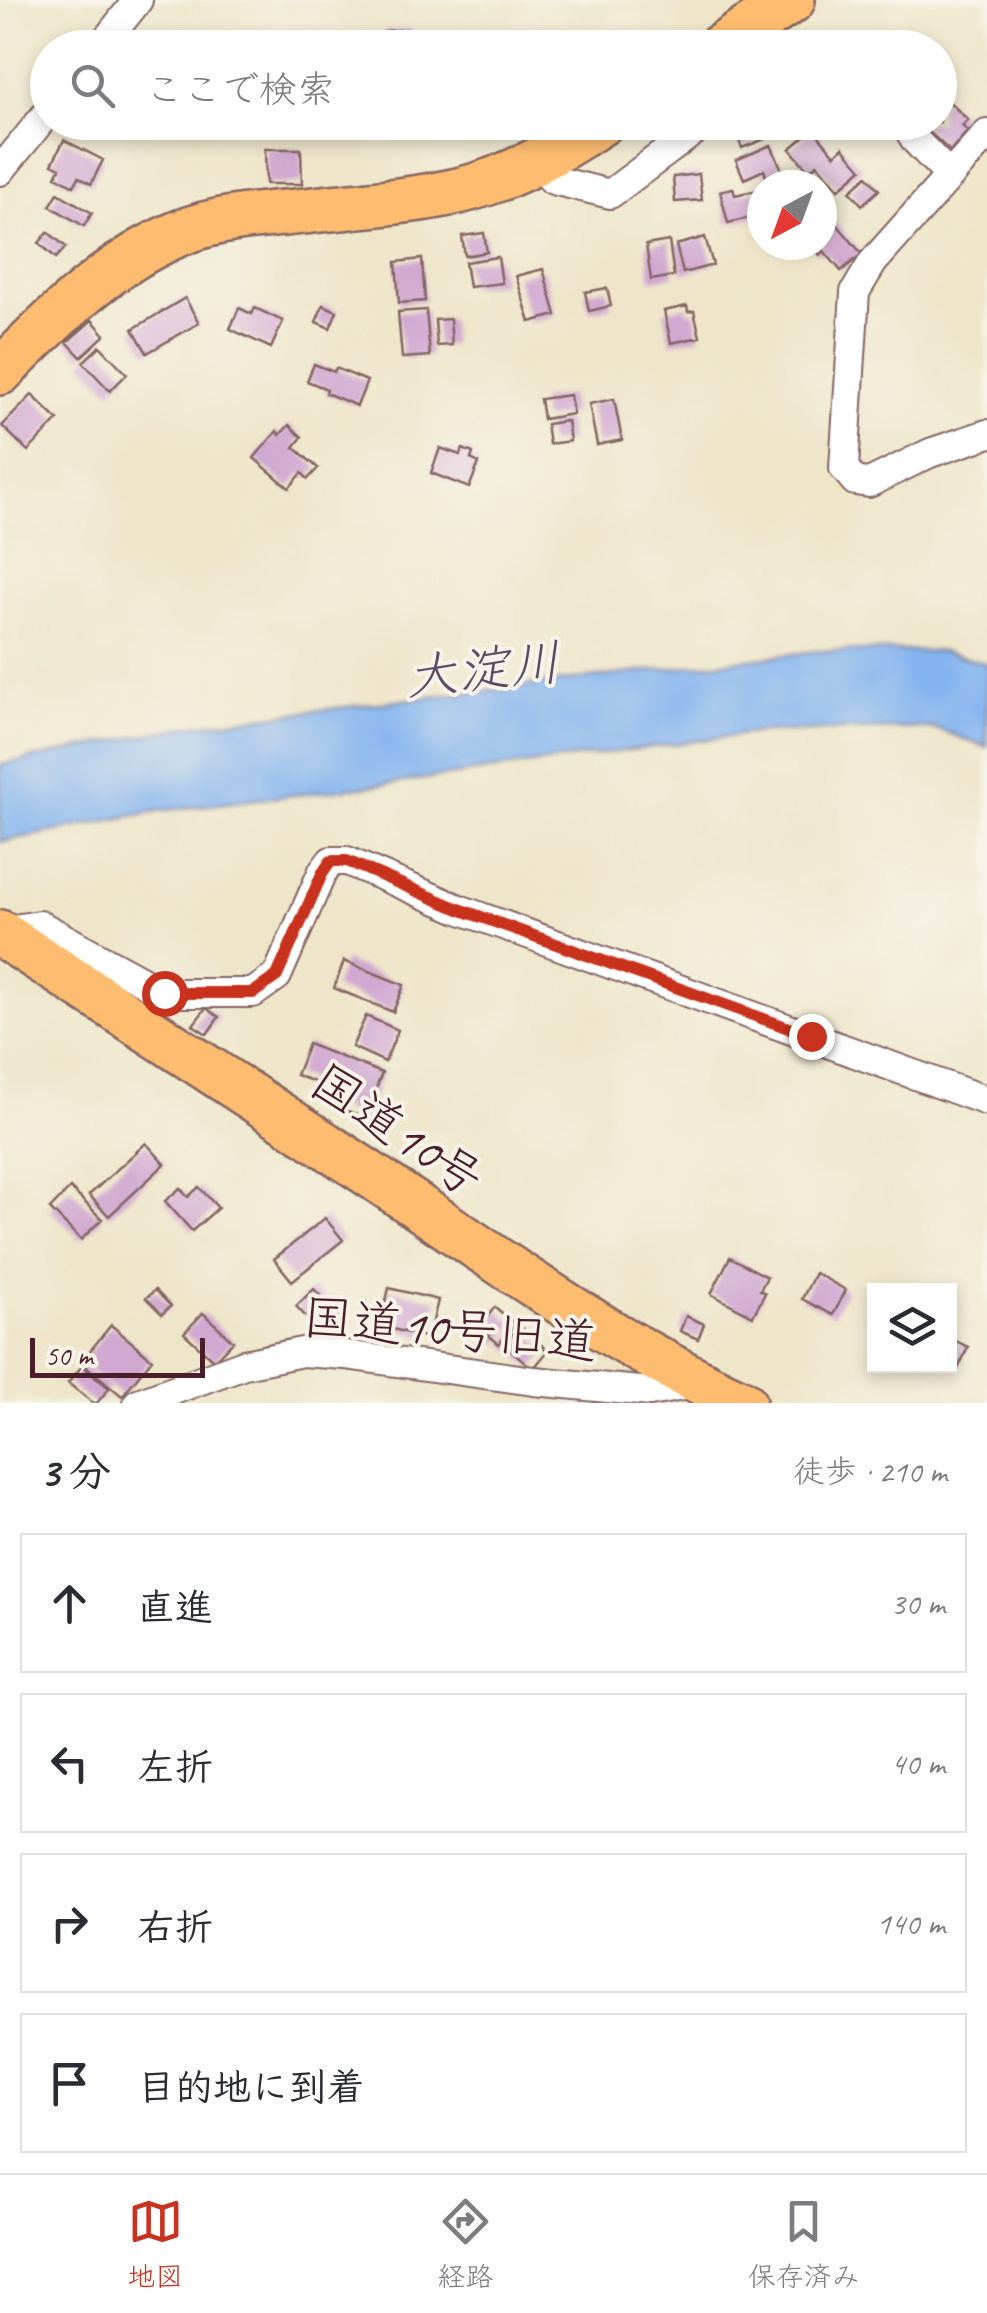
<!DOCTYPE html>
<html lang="ja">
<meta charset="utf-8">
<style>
:root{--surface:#fff;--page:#f7f7f7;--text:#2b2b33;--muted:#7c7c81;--line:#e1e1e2;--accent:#c8321e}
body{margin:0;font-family:Caveat,"Klee One",sans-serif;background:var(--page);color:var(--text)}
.controls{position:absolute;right:30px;bottom:30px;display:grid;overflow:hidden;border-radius:0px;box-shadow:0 5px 15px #0003}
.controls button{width:90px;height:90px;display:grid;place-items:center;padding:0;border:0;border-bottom:2px solid var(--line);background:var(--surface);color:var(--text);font:50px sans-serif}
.compass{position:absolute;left:747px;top:170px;width:90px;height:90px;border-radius:50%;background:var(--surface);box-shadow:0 5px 15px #0003;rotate:221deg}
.scale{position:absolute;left:30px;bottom:25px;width:175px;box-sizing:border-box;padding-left:10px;border:5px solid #4a1f2b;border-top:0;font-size:28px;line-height:35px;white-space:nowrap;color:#4a1f2b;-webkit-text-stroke:8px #f7f3e8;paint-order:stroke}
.stop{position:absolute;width:30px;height:30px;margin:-22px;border:8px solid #c8321e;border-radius:50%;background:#fff}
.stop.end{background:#c8321e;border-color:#fff;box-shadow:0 2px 10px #0008}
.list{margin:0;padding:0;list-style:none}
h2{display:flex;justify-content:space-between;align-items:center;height:130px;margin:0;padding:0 40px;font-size:42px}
h2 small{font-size:32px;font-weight:400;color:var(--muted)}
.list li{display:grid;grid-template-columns:65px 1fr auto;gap:30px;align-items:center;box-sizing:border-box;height:140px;margin:0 20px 20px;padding:0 20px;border:2px solid var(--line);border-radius:0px}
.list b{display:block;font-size:38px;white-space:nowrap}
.list em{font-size:32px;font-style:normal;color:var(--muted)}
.icon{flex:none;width:55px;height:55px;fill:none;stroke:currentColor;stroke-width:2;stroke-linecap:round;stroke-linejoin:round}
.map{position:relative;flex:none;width:987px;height:1403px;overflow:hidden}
.search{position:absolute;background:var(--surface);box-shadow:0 5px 15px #0003;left:30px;right:30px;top:30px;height:110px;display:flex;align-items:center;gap:25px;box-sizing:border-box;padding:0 35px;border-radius:55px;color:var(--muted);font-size:38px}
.sheet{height:770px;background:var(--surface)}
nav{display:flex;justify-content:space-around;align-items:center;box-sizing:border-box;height:140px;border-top:2px solid var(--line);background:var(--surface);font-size:28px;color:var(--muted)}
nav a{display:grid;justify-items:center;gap:5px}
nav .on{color:var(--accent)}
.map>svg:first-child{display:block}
</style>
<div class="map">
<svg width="987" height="1403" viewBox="0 0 987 1403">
<rect width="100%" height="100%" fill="#f7f3e8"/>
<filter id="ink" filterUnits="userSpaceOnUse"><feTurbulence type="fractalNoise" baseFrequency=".01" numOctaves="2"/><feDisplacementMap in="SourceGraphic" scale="20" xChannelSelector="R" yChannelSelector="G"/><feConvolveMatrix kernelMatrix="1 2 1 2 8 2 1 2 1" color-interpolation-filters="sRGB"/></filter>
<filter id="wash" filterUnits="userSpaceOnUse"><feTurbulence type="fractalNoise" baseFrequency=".0048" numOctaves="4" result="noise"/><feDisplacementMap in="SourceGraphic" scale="40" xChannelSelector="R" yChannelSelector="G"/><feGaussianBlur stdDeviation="2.25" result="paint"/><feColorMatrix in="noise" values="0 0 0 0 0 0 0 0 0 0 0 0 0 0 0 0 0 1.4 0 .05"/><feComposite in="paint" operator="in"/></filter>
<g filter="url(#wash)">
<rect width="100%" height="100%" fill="#efe6ca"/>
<!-- water -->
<path fill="#83b4ef" stroke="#666a8d" stroke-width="2.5" d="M817,651H942L987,664V747L934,728L759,732L396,783L157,811L0,842V765L194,725Z"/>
<g id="blocks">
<!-- building -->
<path fill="#d1a8d1" d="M410,29L412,48H387L385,31Z
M945,98L968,120L962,126L968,131L950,151L921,125L923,122H940V104Z
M731,122H764L770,137L742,148Z
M813,129L835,155L843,147L862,169L839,189L817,164L809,171L790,149Z
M64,140L103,160L91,184L79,177L74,186L56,176L60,168L52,164Z
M771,145L783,172L767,179L764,170L744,179L736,160Z
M265,149H301L302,184H266Z
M699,174L702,200L675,202L673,177Z
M867,176L879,190L862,205L850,191Z
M733,188L735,195L762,189V215L728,223L720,191Z
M58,193L92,213L84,226L50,206Z
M835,222L862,254L841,271L824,251L820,255L811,245H822V228L824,230Z
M48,232L66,247L56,258L39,243Z
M484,233L487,252L465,256L462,236Z
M705,237L713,265L683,273L676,245Z
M669,241L674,276L651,280L646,245Z
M498,257L502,283L469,287L465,262Z
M422,259L425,301L399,303L396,262Z
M543,269L556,315L530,322L516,276Z
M607,288L611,306L589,311L585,292Z
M185,298L199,323L147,353L133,329Z
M323,305L337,311L330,328L316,322Z
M687,306L688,312L694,311L700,337L671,343L664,311Z
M239,308L252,314L255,308L283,321L271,348L230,329Z
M426,310L430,356L402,358L398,312Z
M450,319L452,345L437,346L435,320Z
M92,320L105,335L81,357L67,342Z
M100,346L127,374L110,391L83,362Z
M314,364L334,372L336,368L367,381L357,406L326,393L327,389L307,381Z
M32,395L58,420L28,451L2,426Z
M570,395L573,414L543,419L540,399Z
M614,399L622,440L597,445L589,404Z
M567,421L570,441L549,444L546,424Z
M289,425L302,437L294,447L318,468L308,479L302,473L289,488L254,458L277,431L280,435Z
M440,448L460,455L463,449L473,453L471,459L479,463L469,488L431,473Z
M344,961L404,985L393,1012L334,988Z
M206,1008L219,1017L207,1034L193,1025Z
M366,1016L398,1030L385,1062L352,1047Z
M308,1044L382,1073L365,1118L335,1106L341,1092L296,1075Z
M146,1143L165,1164L109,1216L89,1195Z
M199,1187L218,1208L192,1231L165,1201L180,1188L188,1197Z
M70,1188L102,1219L81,1240L50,1209Z
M325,1218L343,1240L292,1281L274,1259Z
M730,1257L767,1277L760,1290L765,1293L753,1316L711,1294Z
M815,1273L846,1290L833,1315L802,1299Z
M389,1288L438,1300L429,1338L380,1326Z
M314,1289L340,1316L322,1334L296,1306Z
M155,1290L171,1306L162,1314L146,1298Z
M495,1307L515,1324L499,1344L479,1327Z
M203,1313L233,1341L214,1361L184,1333Z
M686,1316L704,1324L698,1339L680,1331Z
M111,1325L152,1359L122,1396L81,1362Z
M520,1326L548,1351L533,1369L504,1344Z
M950,1338L968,1347L957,1371L950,1367Z
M82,1366L109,1388L97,1403H93L68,1383Z"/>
</g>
</g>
<g filter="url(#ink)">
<use href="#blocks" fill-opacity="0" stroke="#846563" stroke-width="2.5"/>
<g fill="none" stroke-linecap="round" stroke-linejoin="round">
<!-- minor casing -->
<g stroke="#846563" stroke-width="32">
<path id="minor" d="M100,48L138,0
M904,122L916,141L950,176
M987,134L873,262L855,292L844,468L855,481L869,483L930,453L987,434
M535,161L553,180L610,194L706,122
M0,171L48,112
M0,931L40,925L164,993H253L277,976L322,873L331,861H347L459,909L987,1101
M138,1403L244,1364L302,1352L345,1355L534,1381L650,1392L699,1383"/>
</g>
<!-- trunk casing -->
<g stroke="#846563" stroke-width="50">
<path id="trunk" d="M719,48L792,0
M0,372C53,319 109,262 180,233C224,215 275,215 322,209C368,204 414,201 458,191C510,179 558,151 602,122
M0,933C120,1012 242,1090 362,1169C487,1252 607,1341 743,1403"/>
</g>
<!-- minor -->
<use href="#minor" stroke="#fff" stroke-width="28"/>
<!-- trunk -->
<use href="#trunk" stroke="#fdbc70" stroke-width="45"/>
</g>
</g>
<g fill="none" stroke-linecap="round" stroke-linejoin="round" filter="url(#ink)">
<!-- route -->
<path stroke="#c8321e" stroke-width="12" d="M164,993H253L277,976L322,874L331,861H347L459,909L811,1036"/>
</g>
<g text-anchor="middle" stroke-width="8" stroke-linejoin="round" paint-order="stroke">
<!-- street labels -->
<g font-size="50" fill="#4a1f2b" stroke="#f7f3e8">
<text transform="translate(398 1129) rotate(34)" y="18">国道10号</text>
<text transform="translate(450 1328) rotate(5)" y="18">国道10号旧道</text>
</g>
<!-- water labels -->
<g font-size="52" font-style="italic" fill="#5b4c66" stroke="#f7f3e8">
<text transform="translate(483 669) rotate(-6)" y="18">大淀川</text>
</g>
</g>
</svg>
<div class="controls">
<button><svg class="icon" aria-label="layers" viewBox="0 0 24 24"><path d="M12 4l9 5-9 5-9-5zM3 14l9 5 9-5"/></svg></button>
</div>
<svg class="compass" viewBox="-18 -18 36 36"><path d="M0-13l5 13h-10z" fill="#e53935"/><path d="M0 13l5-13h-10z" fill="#7c7c81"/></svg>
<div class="scale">50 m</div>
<div class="stop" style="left:164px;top:993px"></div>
<div class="stop end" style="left:811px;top:1036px"></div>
<div class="search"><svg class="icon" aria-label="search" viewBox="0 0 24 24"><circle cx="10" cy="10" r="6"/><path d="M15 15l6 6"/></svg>ここで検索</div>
</div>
<section class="sheet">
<h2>3 分<small>徒歩 · 210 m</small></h2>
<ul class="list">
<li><svg class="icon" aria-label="ahead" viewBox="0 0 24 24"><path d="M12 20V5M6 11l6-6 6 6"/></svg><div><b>直進</b></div><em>30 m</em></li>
<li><svg class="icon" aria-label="left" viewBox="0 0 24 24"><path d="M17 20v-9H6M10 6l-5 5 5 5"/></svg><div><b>左折</b></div><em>40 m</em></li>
<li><svg class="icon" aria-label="right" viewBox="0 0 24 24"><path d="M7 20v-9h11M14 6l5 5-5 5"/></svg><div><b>右折</b></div><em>140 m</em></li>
<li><svg class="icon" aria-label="arrive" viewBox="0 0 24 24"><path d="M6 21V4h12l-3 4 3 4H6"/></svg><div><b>目的地に到着</b></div></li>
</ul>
</section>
<nav>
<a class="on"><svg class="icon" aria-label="map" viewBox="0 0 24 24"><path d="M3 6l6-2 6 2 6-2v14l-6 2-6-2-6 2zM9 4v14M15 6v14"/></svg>地図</a>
<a><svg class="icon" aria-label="directions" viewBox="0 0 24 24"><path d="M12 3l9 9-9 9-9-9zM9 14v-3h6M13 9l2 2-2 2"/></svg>経路</a>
<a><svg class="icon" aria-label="saved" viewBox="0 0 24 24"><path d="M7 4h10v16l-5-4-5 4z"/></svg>保存済み</a>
</nav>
